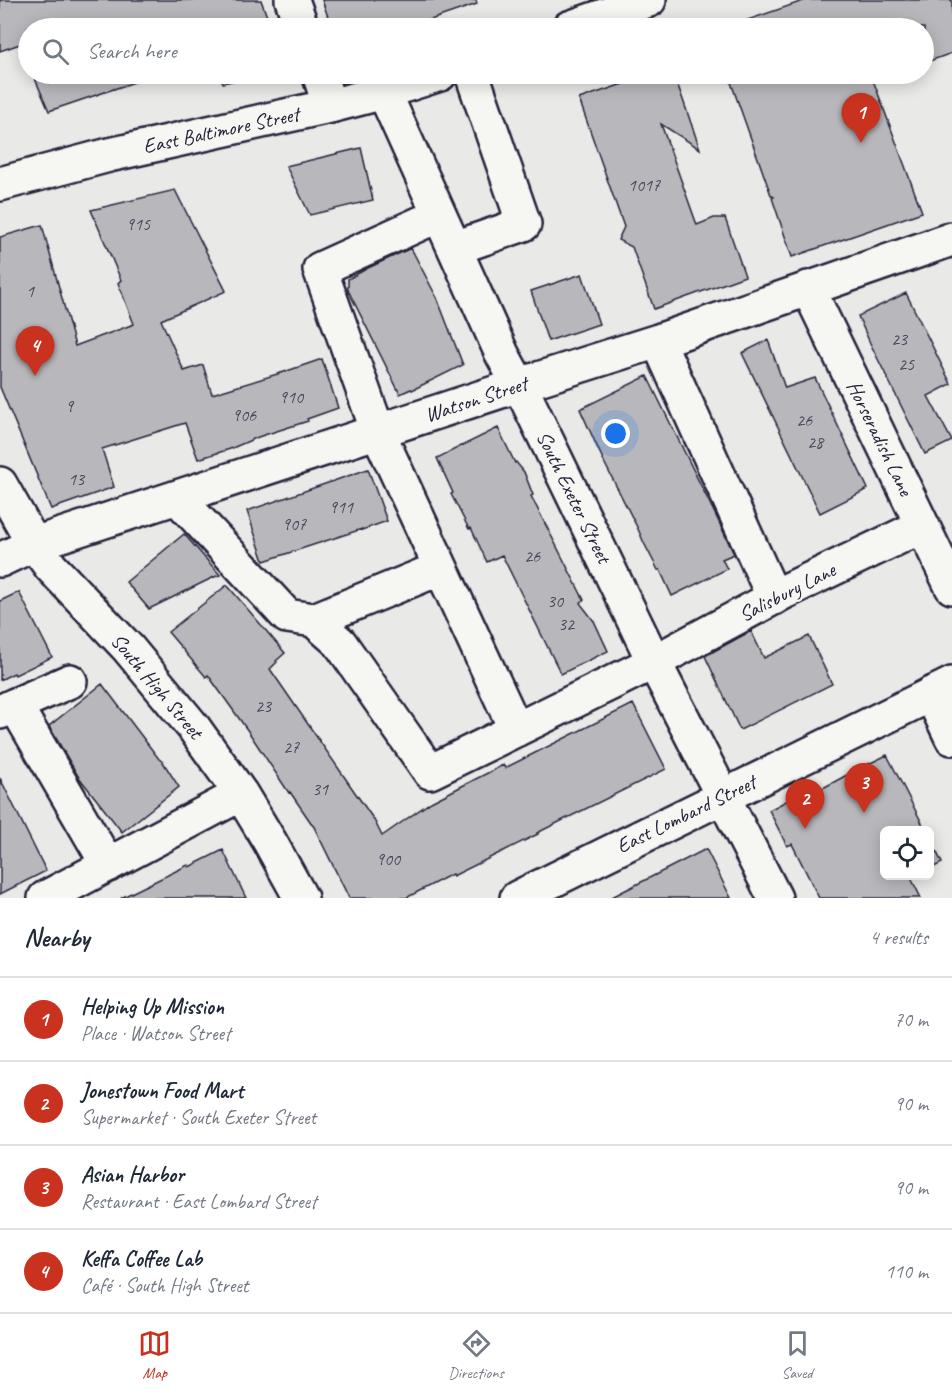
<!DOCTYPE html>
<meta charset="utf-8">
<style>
:root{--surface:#fff;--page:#f6f6f7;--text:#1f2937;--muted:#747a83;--line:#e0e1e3;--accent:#c8321e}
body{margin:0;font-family:Caveat,sans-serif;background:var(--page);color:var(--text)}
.controls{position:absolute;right:18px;bottom:18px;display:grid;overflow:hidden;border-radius:9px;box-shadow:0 3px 15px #0003}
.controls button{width:54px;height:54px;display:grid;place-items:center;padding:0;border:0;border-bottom:2px solid var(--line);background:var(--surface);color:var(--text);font:30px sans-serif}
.you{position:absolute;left:616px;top:434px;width:21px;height:21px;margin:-15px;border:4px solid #fff;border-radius:50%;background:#1a73e8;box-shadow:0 0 0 9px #1a73e833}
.badge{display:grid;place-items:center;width:39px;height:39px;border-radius:50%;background:var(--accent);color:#fff;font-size:20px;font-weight:700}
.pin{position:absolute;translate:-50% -50px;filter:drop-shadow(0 2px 3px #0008)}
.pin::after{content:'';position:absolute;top:32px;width:21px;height:18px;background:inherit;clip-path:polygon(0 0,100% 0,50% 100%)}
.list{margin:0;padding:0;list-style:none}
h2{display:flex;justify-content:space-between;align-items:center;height:78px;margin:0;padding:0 24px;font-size:26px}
h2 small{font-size:20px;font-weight:400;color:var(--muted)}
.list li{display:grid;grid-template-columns:39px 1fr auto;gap:18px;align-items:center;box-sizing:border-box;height:84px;padding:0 24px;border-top:2px solid var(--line)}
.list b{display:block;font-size:22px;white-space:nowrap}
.list p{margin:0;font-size:20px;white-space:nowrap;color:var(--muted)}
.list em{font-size:20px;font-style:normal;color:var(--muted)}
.icon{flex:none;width:33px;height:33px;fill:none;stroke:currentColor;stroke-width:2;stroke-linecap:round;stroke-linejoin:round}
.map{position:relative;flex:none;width:952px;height:898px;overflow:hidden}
.search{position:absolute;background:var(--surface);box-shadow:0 3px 15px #0003;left:18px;right:18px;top:18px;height:66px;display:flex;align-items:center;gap:15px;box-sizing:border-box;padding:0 21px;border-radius:33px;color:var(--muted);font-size:22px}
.sheet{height:414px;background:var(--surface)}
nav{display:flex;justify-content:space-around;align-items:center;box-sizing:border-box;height:84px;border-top:2px solid var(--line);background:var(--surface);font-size:16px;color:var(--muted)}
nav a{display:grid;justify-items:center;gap:3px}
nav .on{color:var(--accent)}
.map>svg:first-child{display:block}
</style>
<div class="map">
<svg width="952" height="898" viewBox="0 0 952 898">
<rect width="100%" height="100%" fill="#e9e9e7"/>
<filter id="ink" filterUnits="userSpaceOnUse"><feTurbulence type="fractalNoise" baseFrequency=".0167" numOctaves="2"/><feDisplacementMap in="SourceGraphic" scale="12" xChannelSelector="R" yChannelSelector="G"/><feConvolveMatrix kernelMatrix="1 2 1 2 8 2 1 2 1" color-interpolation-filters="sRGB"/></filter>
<g filter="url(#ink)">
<!-- building -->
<path fill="#b8b8bc" stroke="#22223b" stroke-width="1.5" d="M0,0H261L271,28H28V63L20,44L0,51Z
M322,0H476L477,4L407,28H332Z
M806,0H952V53L924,63V28H736V24Z
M33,74H158L49,111Z
M219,74H264L223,83Z
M652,74H674L700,149L661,124L697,225L714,218H725L745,276L654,309L632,247L618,240L624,227L579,99Z
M728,74H891L873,80L922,212L792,257L772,198L774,197L771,195Z
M361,148L373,200L310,215L286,166Z
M175,190L226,291L161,320L184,371L203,365L212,394L284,372L322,359L338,408L307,419L308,421L258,437L230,449L198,459L185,423L102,449L114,487L51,509L0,387V237L42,225L75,346L134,324L118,283L121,280L91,210Z
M411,248L437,298L463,365L412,390L411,389L400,394L348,290V279L368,268Z
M582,274L599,324L548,341L531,291Z
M906,293L951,384L928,396L952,441L925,454L870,343L858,316Z
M768,340L785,388L815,378L868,489L820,513L742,353Z
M647,376L717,518L734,554L722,559L727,569L672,596L660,570H658L644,543L638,529L605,464L580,409Z
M498,428L515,463L516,462L524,472L533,495L531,496L584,600L580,603L594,621L608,651L561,674L502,555L487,562L471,528L469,529L451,494L453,493L437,458Z
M368,469L387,521L362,530V529L264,561L247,511Z
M184,534L220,575L212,578L149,609L126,582Z
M227,585L285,653L276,661L277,662L270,669L374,820L382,836L431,802L503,765L505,768L633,704L666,769L537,833L538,834L453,876L452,874L406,898H349L314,827L290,792L289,793L248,731L208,675L206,677L168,632Z
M19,592L52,657L15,675L14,673L0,680V601Z
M751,631L764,658L809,636L832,684L740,730L705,656Z
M102,684L159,759L163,762L179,787L122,832L78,776L49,726Z
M887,755L926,831H885V876H916L911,878L921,898H819L792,844L787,846L769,810L809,789L812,794L858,769Z
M0,778L46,871L0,894Z
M930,838L942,863L930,869Z
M706,849L731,898H610Z
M223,850L246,898H121L188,865L189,867Z"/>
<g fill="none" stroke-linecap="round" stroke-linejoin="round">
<!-- minor casing -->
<g stroke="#22223b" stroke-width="38">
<path id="minor" d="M292,0L302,28
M319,74L330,106
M384,92L502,354L528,402L654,662L775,898
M439,215L320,269L378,432L516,730
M455,248L524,224L472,74
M808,288L952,587
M658,341L774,598
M0,484L34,544L51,567L128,648L194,728L241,794L270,842L301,898
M177,497L287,616L314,620L340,643L430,772L654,662L786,591L922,526
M0,560L34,544L519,385L658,341L952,239
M314,620L441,568
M931,694L952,738
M15,705L70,681
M0,712L15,705L108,865
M45,898L241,794"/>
</g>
<!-- major casing -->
<g stroke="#22223b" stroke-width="38">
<path id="major" d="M569,28L649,0
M0,184L109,155L330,106L384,92L440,74
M517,898L952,684"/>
</g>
<!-- minor -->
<use href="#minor" stroke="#f6f6f2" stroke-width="33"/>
<!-- major -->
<use href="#major" stroke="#f6f6f2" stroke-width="33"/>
</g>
</g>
<g text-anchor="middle" stroke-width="4.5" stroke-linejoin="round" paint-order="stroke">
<!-- number labels -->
<g font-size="18" fill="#48485b">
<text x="644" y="191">1017</text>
<text x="138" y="230">915</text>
<text x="30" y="297">1</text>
<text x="899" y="345">23</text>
<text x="906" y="370">25</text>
<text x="291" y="403">910</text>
<text x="69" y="412">9</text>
<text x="244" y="421">906</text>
<text x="804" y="426">26</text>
<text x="815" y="448">28</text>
<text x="76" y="485">13</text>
<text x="341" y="513">911</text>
<text x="294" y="530">907</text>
<text x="532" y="562">26</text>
<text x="555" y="607">30</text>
<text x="566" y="630">32</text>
<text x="263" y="712">23</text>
<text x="291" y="753">27</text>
<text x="320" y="795">31</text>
<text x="388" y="865">900</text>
</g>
<!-- street labels -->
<g font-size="21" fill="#22223b" stroke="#f6f6f2">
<text transform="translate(221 130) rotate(-12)" y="7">East Baltimore Street</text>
<text transform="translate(476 399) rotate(-18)" y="7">Watson Street</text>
<text transform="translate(880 438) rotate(64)" y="7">Horseradish Lane</text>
<text transform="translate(574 497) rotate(64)" y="7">South Exeter Street</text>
<text transform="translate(787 592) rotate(-27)" y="7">Salisbury Lane</text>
<text transform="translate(157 686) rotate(50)" y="7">South High Street</text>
<text transform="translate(686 814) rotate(-26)" y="7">East Lombard Street</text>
</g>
</g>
</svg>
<div class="controls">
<button><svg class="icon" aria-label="locate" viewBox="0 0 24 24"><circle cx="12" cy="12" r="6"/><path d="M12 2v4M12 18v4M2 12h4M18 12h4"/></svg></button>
</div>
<div class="you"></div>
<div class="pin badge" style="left:861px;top:143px">1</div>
<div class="pin badge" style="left:805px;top:829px">2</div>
<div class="pin badge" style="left:864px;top:813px">3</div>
<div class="pin badge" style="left:35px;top:376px">4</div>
<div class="search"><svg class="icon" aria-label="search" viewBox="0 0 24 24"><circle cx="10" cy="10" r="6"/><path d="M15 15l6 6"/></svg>Search here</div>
</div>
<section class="sheet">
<h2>Nearby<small>4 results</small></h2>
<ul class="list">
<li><span class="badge">1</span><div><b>Helping Up Mission</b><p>Place · Watson Street</p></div><em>70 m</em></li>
<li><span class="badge">2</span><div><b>Jonestown Food Mart</b><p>Supermarket · South Exeter Street</p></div><em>90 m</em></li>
<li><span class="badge">3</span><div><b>Asian Harbor</b><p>Restaurant · East Lombard Street</p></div><em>90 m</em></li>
<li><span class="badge">4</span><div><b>Keffa Coffee Lab</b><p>Café · South High Street</p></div><em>110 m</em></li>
</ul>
</section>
<nav>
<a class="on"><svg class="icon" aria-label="map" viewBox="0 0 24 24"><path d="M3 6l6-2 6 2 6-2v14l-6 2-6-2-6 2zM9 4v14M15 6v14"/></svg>Map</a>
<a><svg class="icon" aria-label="directions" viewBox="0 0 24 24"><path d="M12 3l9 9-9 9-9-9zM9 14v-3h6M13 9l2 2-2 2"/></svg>Directions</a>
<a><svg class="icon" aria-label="saved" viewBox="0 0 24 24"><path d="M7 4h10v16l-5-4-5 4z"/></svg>Saved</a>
</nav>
